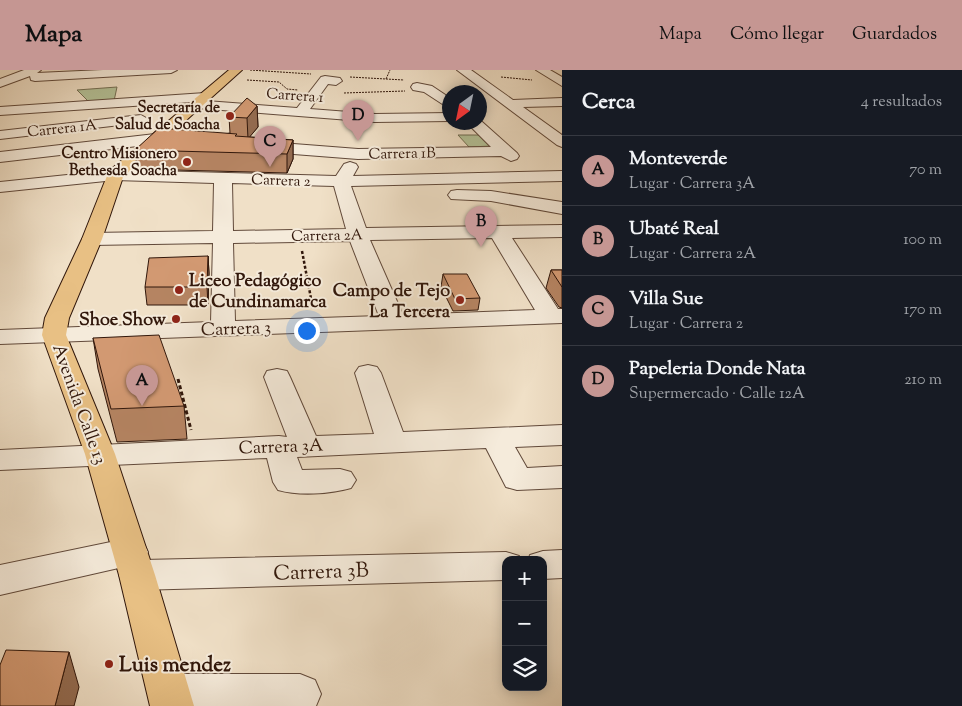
<!DOCTYPE html>
<html lang="es">
<meta charset="utf-8">
<style>
:root{--surface:#171b24;--page:#20242c;--text:#f1f3f6;--muted:#9ea1a6;--line:#363941;--accent:#c59692}
body{margin:0;font-family:"Sorts Mill Goudy",serif;background:var(--page);color:var(--text)}
.controls{position:absolute;right:15px;bottom:15px;display:grid;overflow:hidden;border-radius:10px;box-shadow:0 2px 12px #0003}
.controls button{width:45px;height:45px;display:grid;place-items:center;padding:0;border:0;border-bottom:1px solid var(--line);background:var(--surface);color:var(--text);font:25px sans-serif}
.compass{position:absolute;left:442px;top:15px;width:45px;height:45px;border-radius:50%;background:var(--surface);box-shadow:0 2px 12px #0003;rotate:213deg}
.you{position:absolute;left:306px;top:260px;width:18px;height:18px;margin:-12px;border:4px solid #fff;border-radius:50%;background:#1a73e8;box-shadow:0 0 0 8px #1a73e833}
.badge{display:grid;place-items:center;width:32px;height:32px;border-radius:50%;background:var(--accent);color:#111;font-size:16px;font-weight:700}
.pin{position:absolute;translate:-50% -41px;filter:drop-shadow(0 1px 2px #0008)}
.pin::after{content:'';position:absolute;top:26px;width:18px;height:15px;background:inherit;clip-path:polygon(0 0,100% 0,50% 100%)}
.list{margin:0;padding:0;list-style:none}
h2{display:flex;justify-content:space-between;align-items:center;height:65px;margin:0;padding:0 20px;font-size:21px}
h2 small{font-size:16px;font-weight:400;color:var(--muted)}
.list li{display:grid;grid-template-columns:32px 1fr auto;gap:15px;align-items:center;box-sizing:border-box;height:70px;padding:0 20px;border-top:1px solid var(--line)}
.list b{display:block;font-size:19px;white-space:nowrap}
.list p{margin:0;font-size:16px;white-space:nowrap;color:var(--muted)}
.list em{font-size:16px;font-style:normal;color:var(--muted)}
.icon{flex:none;width:28px;height:28px;fill:none;stroke:currentColor;stroke-width:2;stroke-linecap:round;stroke-linejoin:round}
.map{position:relative;flex:none;width:562px;height:636px;overflow:hidden}
header{display:flex;align-items:center;gap:30px;box-sizing:border-box;height:70px;padding:0 25px;background:var(--accent);color:#111}
header strong{font-size:24px}
nav{display:flex;gap:28px;margin-inline-start:auto;font-size:18px}
main{display:flex}
aside{flex:1;background:var(--surface)}
.map>svg:first-child{display:block}
</style>
<header>
<strong>Mapa</strong>
<nav><a>Mapa</a><a>Cómo llegar</a><a>Guardados</a></nav>
</header>
<main>
<div class="map">
<svg width="562" height="636" viewBox="0 0 562 636">
<rect width="100%" height="100%" fill="#f0e0c7"/>
<filter id="stains"><feTurbulence type="fractalNoise" baseFrequency=".004" numOctaves="4"/><feColorMatrix values="0 0 0 0 .2 0 0 0 0 .09 0 0 0 0 .02 0 0 0 .5 -.17"/></filter>
<radialGradient id="worn" r=".72"><stop offset=".6" stop-color="#630" stop-opacity="0"/><stop offset="1" stop-color="#630" stop-opacity=".3"/></radialGradient>
<!-- green -->
<path fill="#b5c399" stroke="#736d52" d="M117,17L114,31L89,32L77,20Z
M458,65H480L492,76L469,77Z"/>
<g fill="none" stroke-linecap="round" stroke-linejoin="round">
<!-- minor casing -->
<g stroke="#61493a" stroke-width="2">
<path id="minor" d="M24,0H41L37,3L103,0H177L171,3L35,11L31,10L30,6L0,17V9Z
M457,0H471L513,30L562,28V36L523,37L562,65V77L557,75Z
M536,0H550L562,7V16Z
M325,6L340,8L342,11L336,15L328,14L310,39L375,44L450,43V51L375,52L197,38L192,37L190,34L192,32L0,45V37L205,23L211,27L206,31L297,38L321,7Z
M417,13L432,16L450,28V39L424,22L413,20L411,17L413,14Z
M141,45L148,49L146,52L0,69V61Z
M480,50L517,83L519,86L517,89L511,91L501,86L358,89L255,81L250,79L247,76L250,73L255,71L358,79L491,77L466,52H480Z
M155,64L187,68L190,71L187,74H155L0,92V82Z
M350,92L356,94L358,97L353,106L562,101V111L351,116L366,158L562,155V167L512,168L558,239H562V253L0,274V260L211,252L213,173L92,175L85,173L82,169L85,165L92,163L213,161L214,113L115,110L0,122V112L115,100L336,106L344,94ZM232,113L334,116L346,159L233,161ZM492,168L535,240L403,245L370,170ZM350,171L379,246L235,251L233,173Z
M457,120L491,121L562,132V144L491,131L451,129L448,125L451,121Z
M368,295L377,297L381,303L403,362L562,355V375L515,377L527,398L562,396V418L517,420L506,417L486,378L297,387L302,400L340,399L351,402L356,410L351,418C330,424 299,426 278,420L273,412L267,388L0,400V380L279,366L287,367L264,307L267,301L277,299L287,301L290,307L316,366L374,364L355,303L359,297Z
M130,468L143,472L148,482L143,490L506,482L519,486L521,490H506V510L137,520L124,515L119,505L123,497L0,525V495Z
M562,480V508L543,509V490H528L530,485L543,481Z
M170,604H300L315,610L321,624L316,636H154L149,624L155,610Z"/>
</g>
<!-- major casing -->
<g stroke="#31170b" stroke-width="2">
<path id="major" d="M229,0H242L123,107L102,169L69,248L66,265L115,384L155,505L194,636H150L119,505L85,384L42,265L45,248L82,169L109,101Z"/>
</g>
<!-- path-far2 -->
<path stroke="#31170b" stroke-width="1" stroke-dasharray="2 1" stroke-linecap="butt" d="M250,0L311,4
M350,7L404,10
M501,7L532,10
M386,9L390,0
M247,10L279,12L287,19L298,20
M344,23L405,21"/>
<!-- path-far1 -->
<path stroke="#31170b" stroke-width="2.5" stroke-dasharray="3 2" stroke-linecap="butt" d="M302,181L313,239"/>
<!-- path -->
<path stroke="#31170b" stroke-width="3" stroke-dasharray="4 2.5" stroke-linecap="butt" d="M178,309L191,360"/>
<!-- minor -->
<use href="#minor" fill="#f5ebdb" fill-rule="evenodd"/>
<!-- major -->
<use href="#major" fill="#e8c084" fill-rule="evenodd"/>
</g>
<!-- wall -->
<path fill="#b58462" stroke="#31170b" d="M257,36L258,57L249,67L293,70V89L287,103L137,99L135,80L230,63L229,47Z
M208,186L209,203L208,235H147L145,217Z
M551,200H562V238L559,237L546,218Z
M443,204L480,228L478,240L453,241L441,217Z
M93,268L184,336L187,369L117,372L98,299Z"/>
<!-- shaded-wall -->
<path fill="#936b50" stroke="#31170b" d="M257,36L258,57L248,69L247,48Z
M293,70V89L287,103V84Z
M208,186L209,203L208,235L207,217Z
M69,582L79,617L74,636H55Z"/>
<!-- building -->
<path fill="#d29972" stroke="#31170b" d="M247,28L257,36L247,48L229,47Z
M159,58L237,64L235,66L293,70L287,84L135,80Z
M208,186L207,217H145L149,188Z
M551,200H562V217Z
M443,204H467L480,228L455,229Z
M159,265L184,336L111,339L93,268Z
M6,580L69,582L55,636H0V595Z"/>
<!-- markers -->
<g fill="#8f2418" stroke="#f5ebdb" stroke-width="2">
<circle cx="230" cy="46" r="5"/>
<circle cx="187" cy="92" r="5"/>
<circle cx="179" cy="220" r="5"/>
<circle cx="460" cy="230" r="5"/>
<circle cx="176" cy="249" r="5"/>
<circle cx="109" cy="594" r="5"/>
</g>
<g text-anchor="middle" stroke-width="4" stroke-linejoin="round" paint-order="stroke">
<!-- far-street labels -->
<g font-size="15" fill="#31170b" stroke="#f5ebdb">
<text transform="translate(295 25) rotate(4)" y="5">Carrera 1</text>
<text transform="translate(62 58) rotate(-6)" y="5">Carrera 1A</text>
<text transform="translate(402 83) rotate(-1)" y="5">Carrera 1B</text>
<text transform="translate(281 110) rotate(2)" y="5">Carrera 2</text>
<text transform="translate(327 165) rotate(-1)" y="5">Carrera 2A</text>
</g>
<!-- far-poi labels -->
<g font-size="15" font-weight="bold" fill="#31170b" stroke="#f5ebdb" text-anchor="end">
<text x="220" y="42">Secretaría de<tspan x="220" dy="17">Salud de Soacha</tspan></text>
<text x="177" y="88">Centro Misionero<tspan x="177" dy="17">Bethesda Soacha</tspan></text>
</g>
<!-- poi labels -->
<g font-size="18" font-weight="bold" fill="#31170b" stroke="#f5ebdb" text-anchor="end">
<text x="189" y="216" text-anchor="start">Liceo Pedagógico<tspan x="189" dy="21">de Cundinamarca</tspan></text>
<text x="450" y="226">Campo de Tejo<tspan x="450" dy="21">La Tercera</tspan></text>
<text x="166" y="255">Shoe Show</text>
</g>
<!-- street labels -->
<g font-size="18" fill="#31170b" stroke="#f5ebdb">
<text transform="translate(236 258) rotate(-2)" y="6">Carrera 3</text>
<text transform="translate(80 334) rotate(70)" y="6">Avenida Calle 13</text>
<text transform="translate(281 376) rotate(-2)" y="6">Carrera 3A</text>
</g>
<!-- near-street labels -->
<g font-size="21" fill="#31170b" stroke="#f5ebdb">
<text transform="translate(321 501) rotate(-2)" y="7">Carrera 3B</text>
</g>
<!-- near-poi labels -->
<g font-size="21" font-weight="bold" fill="#31170b" stroke="#f5ebdb" text-anchor="start">
<text x="119" y="601">Luis mendez</text>
</g>
</g>
<rect width="100%" height="100%" filter="url(#stains)"/>
<rect width="100%" height="100%" fill="url(#worn)"/>
</svg>
<div class="controls">
<button>+</button>
<button>−</button>
<button><svg class="icon" aria-label="layers" viewBox="0 0 24 24"><path d="M12 4l9 5-9 5-9-5zM3 14l9 5 9-5"/></svg></button>
</div>
<svg class="compass" viewBox="-18 -18 36 36"><path d="M0-13l5 13h-10z" fill="#e53935"/><path d="M0 13l5-13h-10z" fill="#9ea1a6"/></svg>
<div class="you"></div>
<div class="pin badge" style="left:142px;top:336px">A</div>
<div class="pin badge" style="left:481px;top:177px">B</div>
<div class="pin badge" style="left:270px;top:97px">C</div>
<div class="pin badge" style="left:358px;top:71px">D</div>
</div>
<aside>
<h2>Cerca<small>4 resultados</small></h2>
<ul class="list">
<li><span class="badge">A</span><div><b>Monteverde</b><p>Lugar · Carrera 3A</p></div><em>70 m</em></li>
<li><span class="badge">B</span><div><b>Ubaté Real</b><p>Lugar · Carrera 2A</p></div><em>100 m</em></li>
<li><span class="badge">C</span><div><b>Villa Sue</b><p>Lugar · Carrera 2</p></div><em>170 m</em></li>
<li><span class="badge">D</span><div><b>Papeleria Donde Nata</b><p>Supermercado · Calle 12A</p></div><em>210 m</em></li>
</ul>
</aside>
</main>
